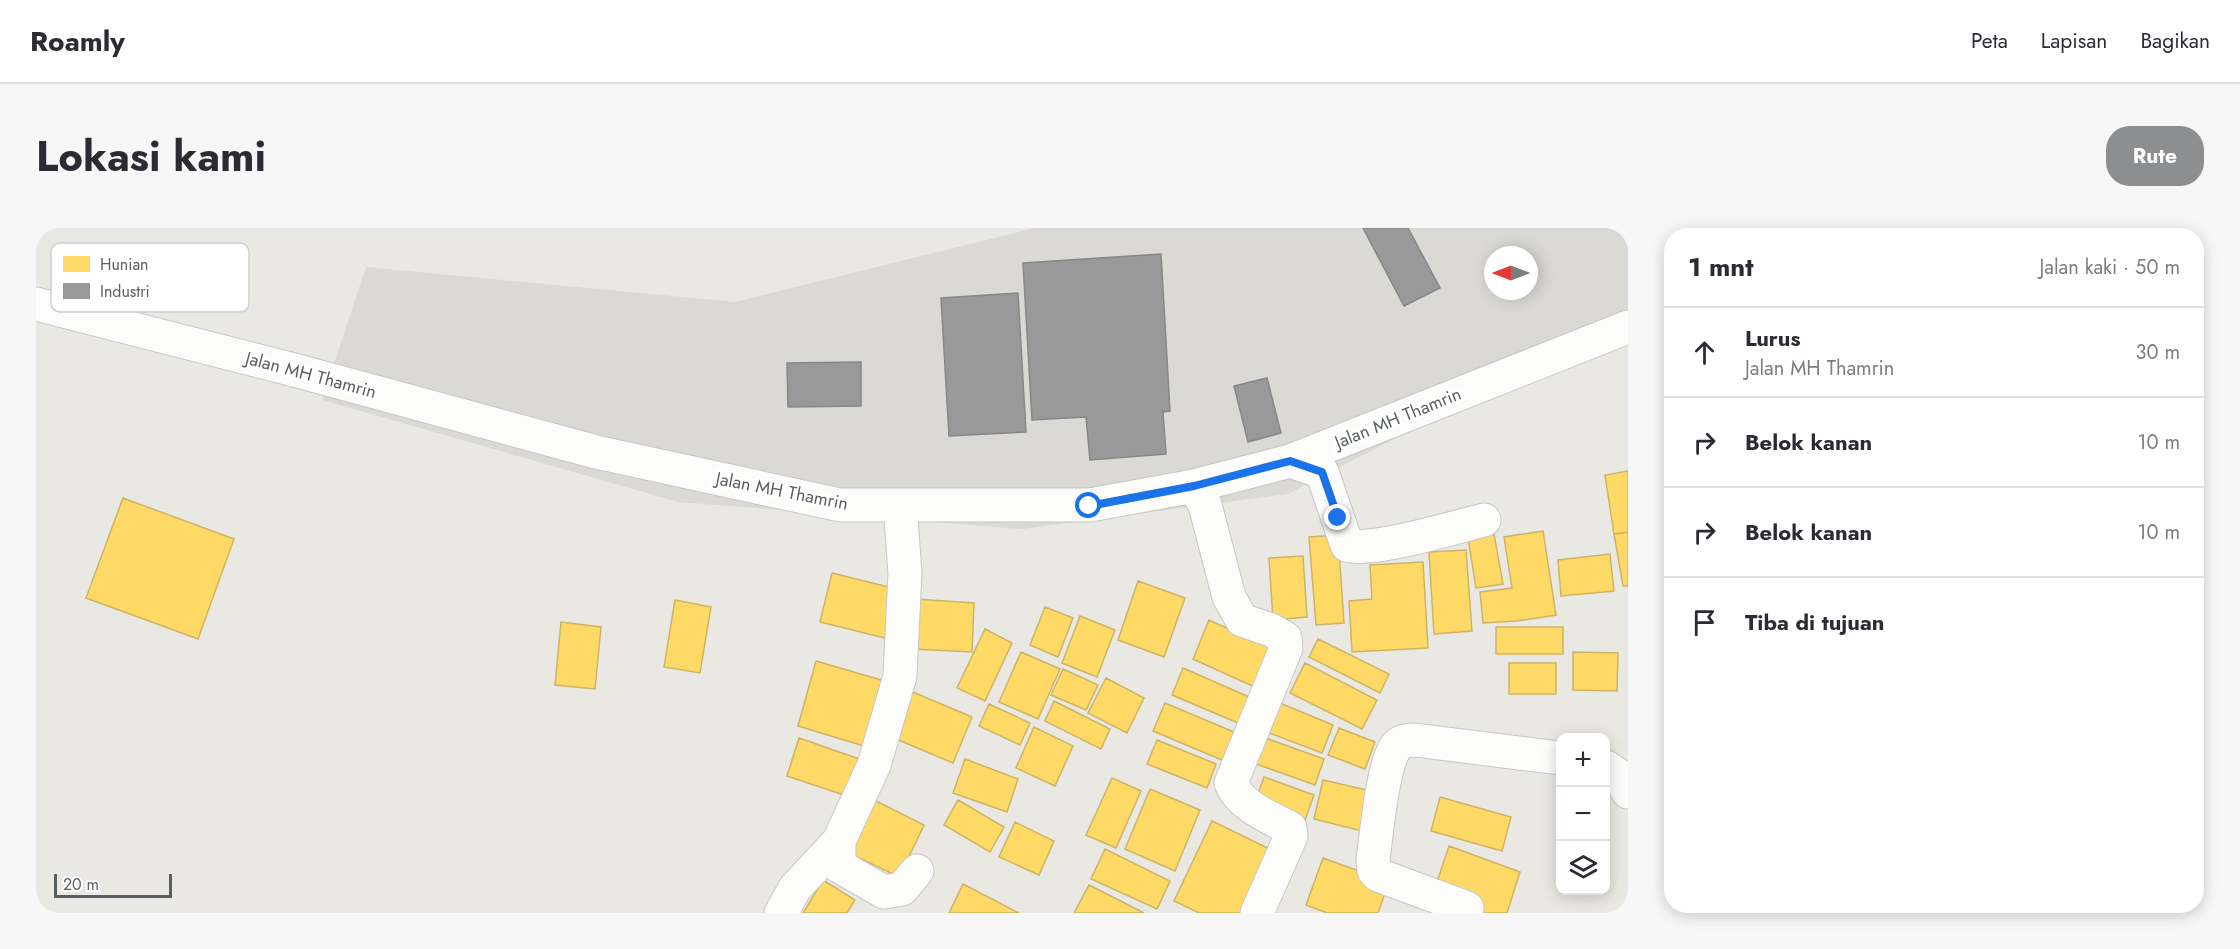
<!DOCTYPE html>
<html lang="id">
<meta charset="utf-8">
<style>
:root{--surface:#fff;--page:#f7f7f7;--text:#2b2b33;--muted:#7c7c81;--line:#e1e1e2;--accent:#8c8e8f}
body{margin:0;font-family:Jost,sans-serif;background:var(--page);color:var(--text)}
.controls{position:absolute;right:18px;bottom:18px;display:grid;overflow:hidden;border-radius:12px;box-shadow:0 3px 15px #0003}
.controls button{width:54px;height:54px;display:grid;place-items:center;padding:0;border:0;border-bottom:2px solid var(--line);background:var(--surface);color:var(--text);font:30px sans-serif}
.compass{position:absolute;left:1448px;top:18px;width:54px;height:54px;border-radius:50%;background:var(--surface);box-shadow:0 3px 15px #0003;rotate:270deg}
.scale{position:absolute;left:18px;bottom:15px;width:118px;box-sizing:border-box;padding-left:6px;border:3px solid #595e62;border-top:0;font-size:16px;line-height:21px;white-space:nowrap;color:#595e62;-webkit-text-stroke:4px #fff;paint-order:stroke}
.stop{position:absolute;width:18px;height:18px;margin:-14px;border:4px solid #1a73e8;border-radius:50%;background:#fff}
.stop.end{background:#1a73e8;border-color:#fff;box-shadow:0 2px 6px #0008}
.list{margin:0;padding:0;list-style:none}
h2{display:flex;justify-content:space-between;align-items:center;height:78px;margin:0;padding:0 24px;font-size:26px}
h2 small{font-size:20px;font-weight:400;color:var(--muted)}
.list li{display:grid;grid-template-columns:39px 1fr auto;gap:18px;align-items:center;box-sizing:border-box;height:90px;padding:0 24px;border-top:2px solid var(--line)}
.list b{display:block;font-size:22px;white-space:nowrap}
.list p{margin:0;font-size:20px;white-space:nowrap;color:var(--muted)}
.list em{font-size:20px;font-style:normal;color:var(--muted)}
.icon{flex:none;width:33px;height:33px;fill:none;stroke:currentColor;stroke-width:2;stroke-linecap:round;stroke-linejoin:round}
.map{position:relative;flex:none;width:1592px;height:685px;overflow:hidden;border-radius:24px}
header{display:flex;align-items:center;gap:36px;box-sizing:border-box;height:84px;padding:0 30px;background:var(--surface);border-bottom:2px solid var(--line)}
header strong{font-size:28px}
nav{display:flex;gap:33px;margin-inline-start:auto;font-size:21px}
.intro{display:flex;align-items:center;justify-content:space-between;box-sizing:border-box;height:144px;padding:0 36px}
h1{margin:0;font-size:42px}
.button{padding:15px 27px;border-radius:24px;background:var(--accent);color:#fff;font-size:21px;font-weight:700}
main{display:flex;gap:36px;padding:0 36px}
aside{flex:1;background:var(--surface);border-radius:24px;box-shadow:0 3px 15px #0003}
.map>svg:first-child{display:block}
</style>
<header>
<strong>Roamly</strong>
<nav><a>Peta</a><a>Lapisan</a><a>Bagikan</a></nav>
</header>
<div class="intro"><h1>Lokasi kami</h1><a class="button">Rute</a></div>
<main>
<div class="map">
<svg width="1592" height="685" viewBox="0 0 1592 685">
<rect width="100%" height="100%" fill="#eae8e3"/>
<!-- industrial -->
<path fill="#dbd9d4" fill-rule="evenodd" d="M999,0H1592V90L1252,266L986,301L642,274L286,172L330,39L699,74ZM1457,27H1493V63H1457Z"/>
<!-- homes -->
<path fill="#ffd966" stroke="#cdb465" stroke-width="1.5" d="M1592,243V304L1578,306L1569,247Z
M87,270L198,311L162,411L50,370Z
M1507,303L1520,387L1481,393L1447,395L1444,364L1476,360L1468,309Z
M1592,304V358H1587L1578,306Z
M1458,306L1467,356L1440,360L1432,310Z
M1302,307L1308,395L1280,397L1273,309Z
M1430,322L1436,403L1398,406L1393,324Z
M1574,326L1578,363L1525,368L1522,332Z
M1267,328L1271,389L1237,392L1233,330Z
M1387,334L1392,420L1316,424L1313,373L1336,371L1334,337Z
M796,345L861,361L849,410L784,394Z
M1102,353L1149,370L1128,429L1082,412Z
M879,371L938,375L936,424L877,421Z
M639,372L675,379L664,445L628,439Z
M1009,379L1037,390L1022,429L994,417Z
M1044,388L1079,402L1061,449L1026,435Z
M1173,392L1241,423L1223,461L1157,431Z
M525,394L565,399L559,461L519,457Z
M1460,399H1527V426H1460Z
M949,401L976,415L949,473L921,460Z
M1282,411L1353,446L1344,465L1273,429Z
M985,424L1024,441L1002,491L963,474Z
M1537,424L1582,425L1581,463L1537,462Z
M780,433L859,456L841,522L762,498Z
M1269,435L1341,472L1326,501L1254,465Z
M1473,435H1520V466H1473Z
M1147,440L1213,469L1202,495L1136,467Z
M1027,441L1062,457L1050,482L1015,467Z
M1070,450L1108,470L1091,505L1052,485Z
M872,462L936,489L917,535L853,508Z
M1018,473L1074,501L1065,521L1009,493Z
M1239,473L1297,497L1286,525L1228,503Z
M1129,475L1205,507L1193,535L1117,503Z
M953,476L994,495L984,517L943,498Z
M998,499L1037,518L1019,558L980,540Z
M1303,500L1339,514L1329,541L1292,527Z
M1221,507L1288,531L1279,557L1212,533Z
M763,510L829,533L817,570L751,548Z
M1121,512L1180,536L1171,560L1111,536Z
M929,531L982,551L971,584L917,565Z
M1228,549L1278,567L1269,592L1219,574Z
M1076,550L1105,563L1080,620L1050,607Z
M1287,552L1344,565L1334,605L1278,591Z
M1114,561L1164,582L1139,643L1089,621Z
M1404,569L1475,589L1466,623L1395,603Z
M838,572L888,597L863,649L813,625Z
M922,572L968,599L954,624L908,597Z
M1176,593L1244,626L1216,685H1163L1138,673Z
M979,594L1018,613L1003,647L963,629Z
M1413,618L1484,644L1471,685H1438L1400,657Z
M1069,621L1134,653L1121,681L1055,651Z
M1287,630L1353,654L1342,685H1291L1270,677Z
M787,652L819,672L811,685H767Z
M927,656L983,685H913Z
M1053,657L1108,685H1038Z"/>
<!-- industry -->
<path fill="#999" stroke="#868788" stroke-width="1.5" d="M1327,0H1372L1404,60L1368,78Z
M1125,26L1134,183L1127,184L1130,226L1054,232L1050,189L996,192L987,35Z
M982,65L990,204L913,208L905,70Z
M825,134V178L752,179L751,135Z
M1231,150L1245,205L1212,214L1198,158Z"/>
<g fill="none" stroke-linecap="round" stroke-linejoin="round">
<!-- minor casing -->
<g stroke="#c6c7c6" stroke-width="35">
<path id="minor" d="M0,76L262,143L560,224L804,277H1054L1158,258L1254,233L1592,99
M1254,233L1286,244L1311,317C1335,325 1419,299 1448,292
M1158,258L1169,277L1193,369L1206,392L1235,402L1249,410L1250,420L1195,555C1204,578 1233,589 1254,600L1255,608L1221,685
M864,277L869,345L864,448L838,537L803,613V638L848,664L866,661L881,643
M1570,539L1582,547L1592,564
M1431,680L1342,647L1338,643L1337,631C1341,603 1346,542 1359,520C1363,513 1372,512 1379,512L1524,530
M745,685L759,660L803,613"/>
</g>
<!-- minor -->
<use href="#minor" stroke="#fcfcfb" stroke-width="33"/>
</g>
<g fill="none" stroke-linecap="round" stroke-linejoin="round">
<!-- route -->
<path stroke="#1a73e8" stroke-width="8" d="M1053,278L1158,258L1254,233L1286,244L1302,290"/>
</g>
<g text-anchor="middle" stroke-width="6" stroke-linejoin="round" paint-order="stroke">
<!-- street labels -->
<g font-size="18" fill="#595e62" stroke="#fff">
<text transform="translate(275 147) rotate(15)" y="6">Jalan MH Thamrin</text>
<text transform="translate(1362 190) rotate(-22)" y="6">Jalan MH Thamrin</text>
<text transform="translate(746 263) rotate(11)" y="6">Jalan MH Thamrin</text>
</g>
</g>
<!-- legend -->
<rect x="15" y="15" width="198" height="69" rx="9" fill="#fff" stroke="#cdcfd0" stroke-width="1.5"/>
<rect x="27" y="28" width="27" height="16" fill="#ffd966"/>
<rect x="27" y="55" width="27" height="16" fill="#999"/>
<g font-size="16" fill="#595e62">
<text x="64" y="42">Hunian</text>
<text x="64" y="69">Industri</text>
</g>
</svg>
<div class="controls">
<button>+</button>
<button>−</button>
<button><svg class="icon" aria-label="layers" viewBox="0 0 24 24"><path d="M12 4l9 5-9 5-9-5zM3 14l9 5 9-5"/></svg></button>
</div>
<svg class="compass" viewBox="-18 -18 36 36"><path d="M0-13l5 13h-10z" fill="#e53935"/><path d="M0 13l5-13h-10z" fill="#7c7c81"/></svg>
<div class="scale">20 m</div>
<div class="stop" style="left:1053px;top:278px"></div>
<div class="stop end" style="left:1302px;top:290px"></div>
</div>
<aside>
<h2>1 mnt<small>Jalan kaki · 50 m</small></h2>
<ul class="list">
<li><svg class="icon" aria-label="ahead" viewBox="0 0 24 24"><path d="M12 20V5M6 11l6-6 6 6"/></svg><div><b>Lurus</b><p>Jalan MH Thamrin</p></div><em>30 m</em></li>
<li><svg class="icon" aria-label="right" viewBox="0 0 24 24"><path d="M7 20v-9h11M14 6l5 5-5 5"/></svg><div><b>Belok kanan</b></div><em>10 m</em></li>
<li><svg class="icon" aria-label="right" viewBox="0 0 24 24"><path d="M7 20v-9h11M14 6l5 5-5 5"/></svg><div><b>Belok kanan</b></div><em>10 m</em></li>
<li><svg class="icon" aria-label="arrive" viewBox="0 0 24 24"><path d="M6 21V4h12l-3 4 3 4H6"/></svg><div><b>Tiba di tujuan</b></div></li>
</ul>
</aside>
</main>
